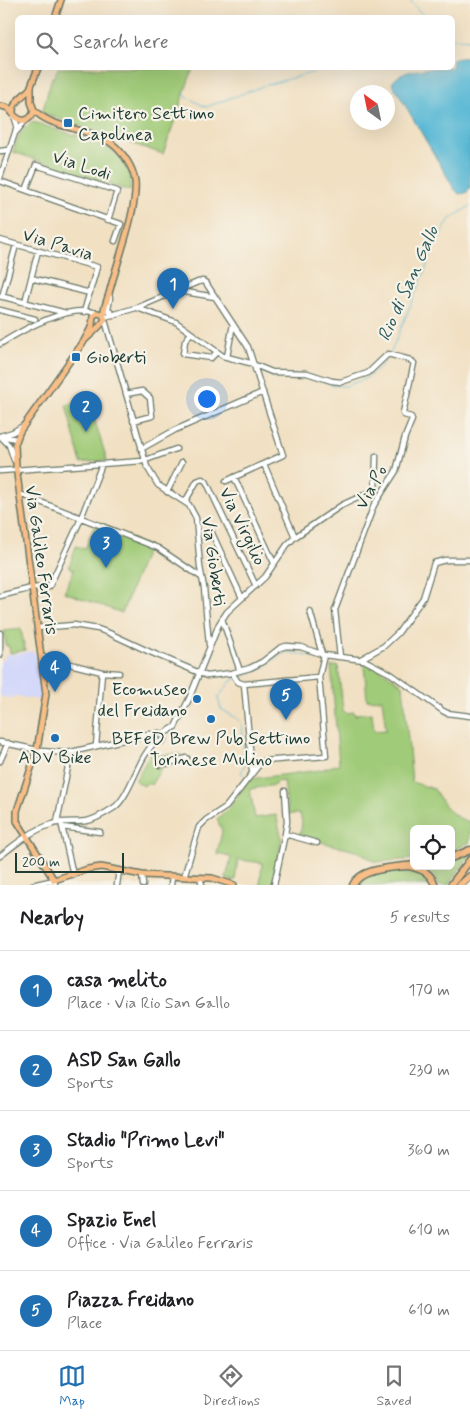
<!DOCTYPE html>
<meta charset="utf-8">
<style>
:root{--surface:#fff;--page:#f2f2f2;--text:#202124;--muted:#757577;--line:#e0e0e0;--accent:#1f6fb2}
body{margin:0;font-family:Mynerve,sans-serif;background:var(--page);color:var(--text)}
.controls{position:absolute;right:15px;bottom:15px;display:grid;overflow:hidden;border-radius:8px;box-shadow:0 5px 20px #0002}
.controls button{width:45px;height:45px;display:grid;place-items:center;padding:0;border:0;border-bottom:1px solid var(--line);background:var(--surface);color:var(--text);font:25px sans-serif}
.compass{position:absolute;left:350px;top:85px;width:45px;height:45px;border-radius:50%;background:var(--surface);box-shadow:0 5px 20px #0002;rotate:327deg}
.scale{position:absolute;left:15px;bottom:12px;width:109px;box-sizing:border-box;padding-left:5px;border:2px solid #1f3d34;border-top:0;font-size:14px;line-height:18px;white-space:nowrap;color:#1f3d34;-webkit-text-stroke:4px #f7f3e8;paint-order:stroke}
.you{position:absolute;left:206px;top:398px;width:18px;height:18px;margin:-12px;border:4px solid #fff;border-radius:50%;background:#1a73e8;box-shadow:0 0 0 8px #1a73e833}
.badge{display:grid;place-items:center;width:32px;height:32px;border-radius:50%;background:var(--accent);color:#fff;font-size:16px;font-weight:700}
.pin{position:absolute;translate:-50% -41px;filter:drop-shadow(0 1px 2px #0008)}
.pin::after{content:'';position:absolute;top:26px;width:18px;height:15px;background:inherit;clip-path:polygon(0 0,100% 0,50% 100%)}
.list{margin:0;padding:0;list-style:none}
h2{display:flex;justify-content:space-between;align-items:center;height:65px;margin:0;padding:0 20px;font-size:21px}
h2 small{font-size:16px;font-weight:400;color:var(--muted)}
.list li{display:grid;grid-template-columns:32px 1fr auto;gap:15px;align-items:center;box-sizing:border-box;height:80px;padding:0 20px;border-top:1px solid var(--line)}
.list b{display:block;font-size:19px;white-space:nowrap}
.list p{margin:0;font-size:16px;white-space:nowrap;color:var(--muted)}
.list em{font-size:16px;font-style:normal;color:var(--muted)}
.icon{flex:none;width:28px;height:28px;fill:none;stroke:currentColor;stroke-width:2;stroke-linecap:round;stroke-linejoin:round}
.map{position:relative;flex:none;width:470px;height:885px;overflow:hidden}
.search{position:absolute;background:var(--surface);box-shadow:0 5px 20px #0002;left:15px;right:15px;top:15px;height:55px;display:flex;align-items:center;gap:12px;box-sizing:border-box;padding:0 18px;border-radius:8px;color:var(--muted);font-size:19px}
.sheet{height:465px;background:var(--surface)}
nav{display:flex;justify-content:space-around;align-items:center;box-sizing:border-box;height:70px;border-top:1px solid var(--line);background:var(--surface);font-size:14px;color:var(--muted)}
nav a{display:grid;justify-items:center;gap:2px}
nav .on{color:var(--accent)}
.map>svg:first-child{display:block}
</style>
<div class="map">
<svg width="470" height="885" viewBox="0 0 470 885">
<rect width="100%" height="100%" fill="#f7f3e8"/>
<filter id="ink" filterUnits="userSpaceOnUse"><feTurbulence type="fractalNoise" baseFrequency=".02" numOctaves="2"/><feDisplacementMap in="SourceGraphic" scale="10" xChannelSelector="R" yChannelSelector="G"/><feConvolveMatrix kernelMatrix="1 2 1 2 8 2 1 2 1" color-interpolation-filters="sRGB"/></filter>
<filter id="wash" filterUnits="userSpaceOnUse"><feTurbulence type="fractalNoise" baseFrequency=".0096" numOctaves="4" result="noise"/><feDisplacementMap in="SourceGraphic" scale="20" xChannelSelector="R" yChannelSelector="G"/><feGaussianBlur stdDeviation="1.12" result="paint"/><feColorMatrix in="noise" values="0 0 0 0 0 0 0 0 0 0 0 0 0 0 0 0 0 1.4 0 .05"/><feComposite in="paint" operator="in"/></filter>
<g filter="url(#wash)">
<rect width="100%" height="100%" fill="#f1e0c2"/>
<!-- built -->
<path fill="#d4d8f9" d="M33,651V653L36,652L41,682V700L14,696L12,699L0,696V662L5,658V655Z"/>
<!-- green -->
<path fill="#a0cb78" stroke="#608456" d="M58,68H193L163,154L42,113L52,77H54Z
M34,122C46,126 59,131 71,134C99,140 135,155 130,191L13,152C18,138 19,128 34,122Z
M88,399L107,460L81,463L66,405Z
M95,525L148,546L122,613L64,592L74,570L69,567L76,546L85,549Z
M21,629L25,650L10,653L9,646H6L4,631Z
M364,663L383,671L403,685L412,782L434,789C443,804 452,818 470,822V842L451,852V829H414V859L375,862L359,852L299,836C301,829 304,821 299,814H288L284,781L275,782V785L250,789L255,818L276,815L282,839L272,885H260L262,863L241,860H238L235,881L226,879L231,857L217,854L222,831L217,819L229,808L250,779L320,770L339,764L331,666H338L343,710L346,713L354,712L355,716H356V714L372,713L374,731L386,730L382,699L367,700Z
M153,753V755L180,754L182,763L162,767L151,785L147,783L144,786L135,781L150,754Z
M470,852V856L448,885H437C434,874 428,871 419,866H451V860Z
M408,869C421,869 427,875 433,885H357C364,872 394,871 408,869Z"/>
<!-- water -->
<path fill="#56b7d4" stroke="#3a7a84" d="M470,57V188L466,193L459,194L455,190L392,83C402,67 436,68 452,68L453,59Z"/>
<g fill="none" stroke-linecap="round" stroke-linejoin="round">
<!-- stream -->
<path stroke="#56b7d4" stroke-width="1" d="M410,0L425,18
M452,38L470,39
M184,93L186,97L206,107L266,85L330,68
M391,352L435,246L449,220L470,206
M258,369L275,378L295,375L313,377L333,385L345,386L365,379L375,372L389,357
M243,775L241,772L245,764L242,724L238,719L221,709L218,698L231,681L263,668L274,659L289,652L318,658"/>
</g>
</g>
<g filter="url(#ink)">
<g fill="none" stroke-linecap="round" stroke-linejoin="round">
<!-- minor casing -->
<g stroke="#687666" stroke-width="7">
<path id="minor" d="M16,132L26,120
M0,151L9,150
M0,178L15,133L17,125L14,116
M0,181L121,224L115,241
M26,190L36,165L117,191L108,220
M0,240L97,267L84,312
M31,278L90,293
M179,291L215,297
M109,294L110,298L108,310L114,315
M0,296L66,313
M2,297L16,245
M25,302L38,251
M137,308L176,322L223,356L250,363L272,372L307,373L332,381L341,382L368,373L388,354L410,360L414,363L403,413L404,415L411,417L412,420L405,437L396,471L374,505L335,610L340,657
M0,310L35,319
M105,317L139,307L198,282L203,281L206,283L248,347L283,455L226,481
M105,320L147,467L158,485L189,505L196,518L200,567L204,588L209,645
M191,333L185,341L183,354L211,358L217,352
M0,344C24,329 69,304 97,313
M227,357L233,324
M126,394L142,391L150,398L152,416L133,421
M0,436L9,445L14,460
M0,436L13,432L23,426
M1,436L16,439
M141,449L175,430L263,392
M264,464L295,537
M0,471L143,461L176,449
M234,477L274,563
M167,492L182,462
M20,494L158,548L201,577
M185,502L197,481L202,479L206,481L256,586
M211,531L242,598
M0,596L32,588L49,587L79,523L102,464
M310,611L322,654
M222,619L240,671
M37,628L74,625L98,629L109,633L150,652L207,676L232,673L250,668L262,662L280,648L286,646L301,647L324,655L364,660L391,674L443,711L447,713L470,716
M0,633V655
M42,657L102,672L96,746
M361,659L384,646L398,633L423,598L434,563L445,560H470
M102,672L119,673
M232,673L238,682L244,684L319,677
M244,684L252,771
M163,734L175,727L189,699L219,624L227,612L265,577L287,545L295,537L342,505L375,490L376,456
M0,742L42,751L67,753L149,734L155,735L158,733L163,734L164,739L161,742H157L154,738L155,735
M0,761L8,743
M160,765L187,758
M57,822L71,752
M61,822L73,875
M62,827L100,832
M285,834L287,822L285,791
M0,856C17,843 32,830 53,824C64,820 76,823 87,821C97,819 107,812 115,807C131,794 138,757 156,741
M142,875L143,885
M184,877L199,827L206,820L226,807L258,766L264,761L326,756L319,677L324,655
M200,877L202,885
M32,885L54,880L55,885
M117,885L119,870
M171,885L172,876
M274,885L285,834L317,843"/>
</g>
<!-- major casing -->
<g stroke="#687666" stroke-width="8">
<path id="major" d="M55,18L61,0
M0,106C3,106 5,107 8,108C11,111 13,115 16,117C24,124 32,119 34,110L31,102V86L38,68
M34,110C51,129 90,128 111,143C123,152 133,167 135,181C138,208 117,262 110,290C108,298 104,307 103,315
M13,113C12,101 25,96 31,87
M84,341C89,336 103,324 105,319L102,314L97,313L93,316L92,326L84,341L20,431L15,444L16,466L46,694L37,750L17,811V821L54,880L88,869L101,867L142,875L212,878L234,885"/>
</g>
<!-- highway casing -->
<g stroke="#687666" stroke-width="9">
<path id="highway" d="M451,858L470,850
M409,866C422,869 430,872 435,885
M353,885C361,867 396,868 414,865
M451,885L470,860
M460,885L470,876"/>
</g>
<!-- minor -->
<use href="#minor" stroke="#fff" stroke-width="4.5"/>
<!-- major -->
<use href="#major" stroke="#f7be87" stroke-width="5"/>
<!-- highway -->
<use href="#highway" stroke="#f7be87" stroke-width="6"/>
</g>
</g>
<!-- markers -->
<g fill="#1f6fb2" stroke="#f7f3e8" stroke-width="2">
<rect x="63" y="118" width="10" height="10" rx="2.5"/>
<rect x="71" y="352" width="10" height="10" rx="2.5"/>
<circle cx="197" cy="699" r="5"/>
<circle cx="211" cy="719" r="5"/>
<circle cx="55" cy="738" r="5"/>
</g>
<g text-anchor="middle" stroke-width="4.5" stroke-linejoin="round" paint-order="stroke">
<!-- poi labels -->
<g font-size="18" fill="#1f3d34" stroke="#f7f3e8" text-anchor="start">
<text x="78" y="119">Cimitero Settimo<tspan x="78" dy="21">Capolinea</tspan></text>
<text x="86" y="363">Gioberti</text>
<text x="187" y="695" text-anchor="end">Ecomuseo<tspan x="187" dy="21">del Freidano</tspan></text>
<text x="211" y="744" text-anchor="middle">BEFeD Brew Pub Settimo<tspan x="211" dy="21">Torinese Mulino</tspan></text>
<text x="55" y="763" text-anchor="middle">ADV Bike</text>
</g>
<!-- street labels -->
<g font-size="18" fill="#1f3d34" stroke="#f7f3e8">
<text transform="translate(82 165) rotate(18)" y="6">Via Lodi</text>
<text transform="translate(58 244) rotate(17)" y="6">Via Pavia</text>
<text transform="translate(371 487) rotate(-61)" y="6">Via Po</text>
<text transform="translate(243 526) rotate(64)" y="6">Via Virgilio</text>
<text transform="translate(42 560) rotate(82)" y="6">Via Galileo Ferraris</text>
<text transform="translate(214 561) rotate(82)" y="6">Via Gioberti</text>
</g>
<!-- water labels -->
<g font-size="19" font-style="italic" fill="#2d5c5c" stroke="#f7f3e8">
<text transform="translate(407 283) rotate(-66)" y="7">Rio di San Gallo</text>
</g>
</g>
</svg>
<div class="controls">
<button><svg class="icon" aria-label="locate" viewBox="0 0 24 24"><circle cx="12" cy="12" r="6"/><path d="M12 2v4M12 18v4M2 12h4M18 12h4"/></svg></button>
</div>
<svg class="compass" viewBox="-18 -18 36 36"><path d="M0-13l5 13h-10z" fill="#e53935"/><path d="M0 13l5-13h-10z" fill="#757577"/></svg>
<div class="scale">200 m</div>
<div class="you"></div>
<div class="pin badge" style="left:173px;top:309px">1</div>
<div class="pin badge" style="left:86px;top:432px">2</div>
<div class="pin badge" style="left:106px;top:568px">3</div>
<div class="pin badge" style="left:55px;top:692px">4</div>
<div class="pin badge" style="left:286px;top:720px">5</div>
<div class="search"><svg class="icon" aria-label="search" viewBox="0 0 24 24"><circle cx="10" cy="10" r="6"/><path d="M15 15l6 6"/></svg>Search here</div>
</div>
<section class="sheet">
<h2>Nearby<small>5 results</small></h2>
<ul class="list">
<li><span class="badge">1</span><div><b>casa melito</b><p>Place · Via Rio San Gallo</p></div><em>170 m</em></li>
<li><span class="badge">2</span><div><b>ASD San Gallo</b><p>Sports</p></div><em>230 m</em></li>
<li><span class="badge">3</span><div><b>Stadio &quot;Primo Levi&quot;</b><p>Sports</p></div><em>360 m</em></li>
<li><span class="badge">4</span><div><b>Spazio Enel</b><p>Office · Via Galileo Ferraris</p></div><em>610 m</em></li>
<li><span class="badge">5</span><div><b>Piazza Freidano</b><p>Place</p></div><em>610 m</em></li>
</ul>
</section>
<nav>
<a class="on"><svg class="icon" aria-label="map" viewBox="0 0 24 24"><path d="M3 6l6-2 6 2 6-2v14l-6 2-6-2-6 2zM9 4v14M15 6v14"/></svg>Map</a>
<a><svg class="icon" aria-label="directions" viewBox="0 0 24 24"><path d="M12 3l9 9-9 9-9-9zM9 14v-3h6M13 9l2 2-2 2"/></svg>Directions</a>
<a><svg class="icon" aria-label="saved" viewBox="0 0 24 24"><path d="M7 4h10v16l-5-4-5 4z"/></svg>Saved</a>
</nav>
